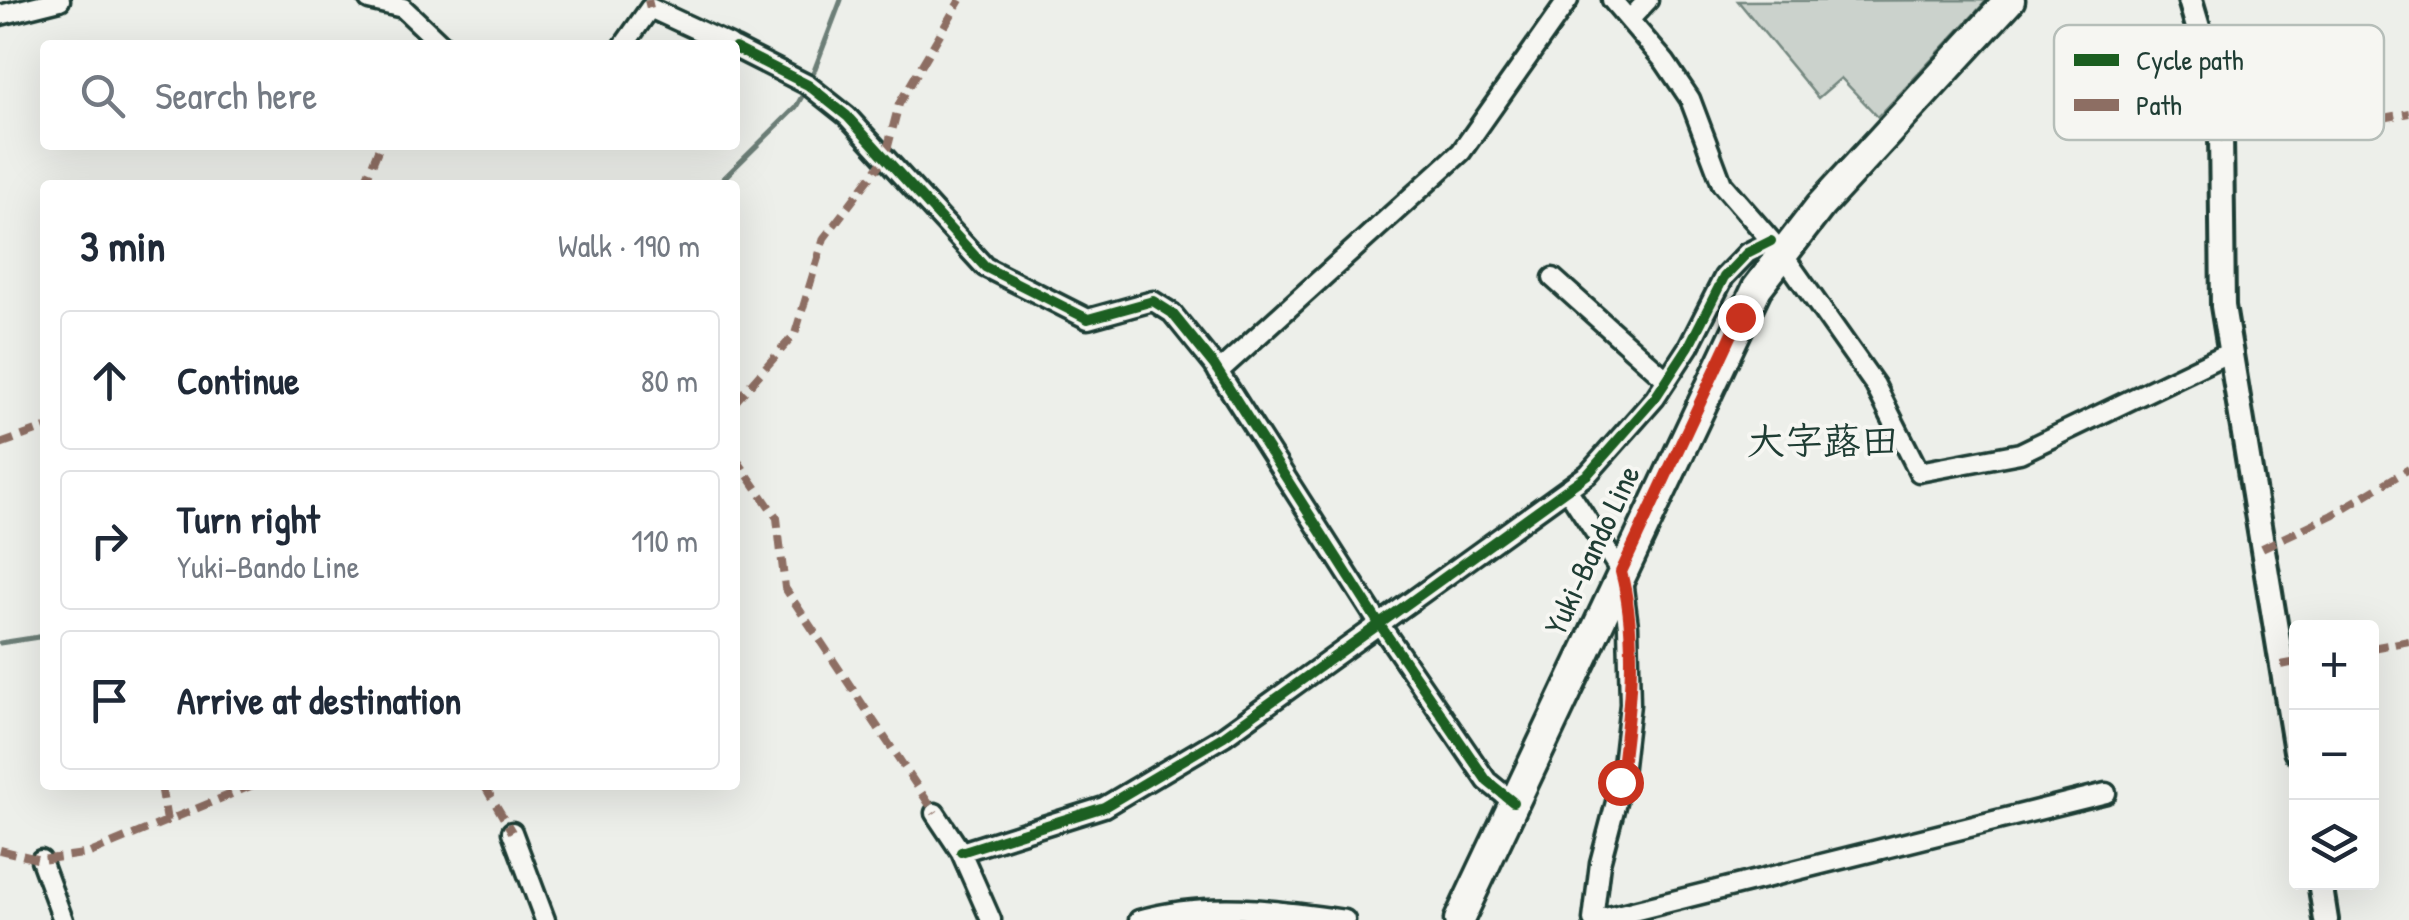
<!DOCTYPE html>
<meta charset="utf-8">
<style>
:root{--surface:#fff;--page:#f6f6f7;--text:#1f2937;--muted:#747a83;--line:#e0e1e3}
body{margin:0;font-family:"Patrick Hand","Klee One",sans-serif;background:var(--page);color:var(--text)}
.controls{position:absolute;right:30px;bottom:30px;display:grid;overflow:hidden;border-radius:10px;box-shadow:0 10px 40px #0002}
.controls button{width:90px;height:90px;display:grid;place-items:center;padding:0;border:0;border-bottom:2px solid var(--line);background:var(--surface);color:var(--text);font:50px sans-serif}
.stop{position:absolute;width:30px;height:30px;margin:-22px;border:8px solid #c8321e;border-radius:50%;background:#fff}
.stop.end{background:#c8321e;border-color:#fff;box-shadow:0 2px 10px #0008}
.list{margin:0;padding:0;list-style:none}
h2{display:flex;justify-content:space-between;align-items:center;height:130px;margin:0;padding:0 40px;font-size:42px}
h2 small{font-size:32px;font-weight:400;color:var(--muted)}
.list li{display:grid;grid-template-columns:65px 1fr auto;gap:30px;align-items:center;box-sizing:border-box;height:140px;margin:0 20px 20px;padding:0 20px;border:2px solid var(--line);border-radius:10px}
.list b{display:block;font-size:38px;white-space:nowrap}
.list p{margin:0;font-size:32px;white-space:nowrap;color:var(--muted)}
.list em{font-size:32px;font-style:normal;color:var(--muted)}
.icon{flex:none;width:55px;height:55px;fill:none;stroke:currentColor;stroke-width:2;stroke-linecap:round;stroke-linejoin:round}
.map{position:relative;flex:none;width:2409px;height:920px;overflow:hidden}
.search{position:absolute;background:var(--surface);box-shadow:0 10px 40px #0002;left:40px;top:40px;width:700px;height:110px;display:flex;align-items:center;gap:25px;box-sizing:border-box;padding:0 35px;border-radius:10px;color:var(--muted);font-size:38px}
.panel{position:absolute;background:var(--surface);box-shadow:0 10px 40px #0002;left:40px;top:180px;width:700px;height:610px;border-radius:10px}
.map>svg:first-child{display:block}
</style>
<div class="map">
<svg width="2409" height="920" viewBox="0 0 2409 920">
<rect width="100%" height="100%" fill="#edefea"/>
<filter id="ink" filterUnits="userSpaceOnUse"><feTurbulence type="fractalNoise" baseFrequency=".01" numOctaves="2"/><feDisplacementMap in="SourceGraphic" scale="20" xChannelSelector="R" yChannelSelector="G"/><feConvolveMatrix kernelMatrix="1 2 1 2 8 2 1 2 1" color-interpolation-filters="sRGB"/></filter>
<g filter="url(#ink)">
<!-- green -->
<path fill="#cbd2cc" stroke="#758880" stroke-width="2.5" d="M1987,0L1878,117L1841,78L1818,98L1738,1Z"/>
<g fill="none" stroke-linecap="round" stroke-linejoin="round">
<!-- stream -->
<path stroke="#6c7e77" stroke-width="5" d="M811,79L841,0
M717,185L796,107L806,89
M0,643L45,636"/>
<!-- minor casing -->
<g stroke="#1f3d34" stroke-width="25">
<path id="minor" d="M369,0L403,8L442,45
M1612,0L1665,62L1690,99L1722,184L1781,252L1875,385L1919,472L2020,453L2230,352
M0,15L60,0
M1630,19L1648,0
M624,45L650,8L730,45
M735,48L808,85L847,116L985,267L1088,319L1153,301L1172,313L1214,365L1378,622L1487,781L1513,802
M1553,278L1667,380
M1218,372L1461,152L1568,0
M1567,489L1621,572L1628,626L1630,704L1621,783L1600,863L1593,920
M935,813L961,852L991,920
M512,832L545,920
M961,852L1104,807L1224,736L1588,474L1655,398L1689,346L1724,277L1747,253L1771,241
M41,860L63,920
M1139,920C1207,900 1276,910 1345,920
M1597,920L2106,793"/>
</g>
<!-- tertiary casing -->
<g stroke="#1f3d34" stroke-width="30">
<path id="tertiary" d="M2190,0L2215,85L2221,133L2223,306L2296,751
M2320,882L2326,920"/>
</g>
<!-- primary casing -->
<g stroke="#1f3d34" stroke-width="35">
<path id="primary" d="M1459,920L1757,288L1821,205L2010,0"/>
</g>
<!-- minor -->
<use href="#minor" stroke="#f6f6f2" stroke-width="18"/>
<!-- tertiary -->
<use href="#tertiary" stroke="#f6f6f2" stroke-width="22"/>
<!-- primary -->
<use href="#primary" stroke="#f6f6f2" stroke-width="28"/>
<!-- quiet -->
<path stroke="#8d6e63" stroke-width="8" stroke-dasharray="15 8" stroke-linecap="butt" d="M648,0L650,8
M2221,138L2315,131L2409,113
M364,185L380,145
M735,402L795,334L824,238L885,158L899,104L960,0
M0,444L45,428
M735,457L777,518L785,588L935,813
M2262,548L2332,515L2409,469
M2372,648L2409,641
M2281,665L2296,662
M161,785L167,821
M484,785L512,832
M0,850L41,860L90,853L253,785"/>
<!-- cycleway casing -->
<g stroke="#f6f6f2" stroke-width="16">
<path id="cycleway" d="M735,48L808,85L847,116L985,267L1088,319L1153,301L1172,313L1214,365L1378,622L1487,781L1513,802
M961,852L1104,807L1224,736L1588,474L1655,398L1689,346L1724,277L1747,253L1771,241"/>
</g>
<!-- cycleway -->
<use href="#cycleway" stroke="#1b5e20" stroke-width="10"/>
</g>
</g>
<g fill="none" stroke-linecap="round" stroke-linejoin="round" filter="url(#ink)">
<!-- route -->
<path stroke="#c8321e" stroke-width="12" d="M1620,782C1629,714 1639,639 1621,572L1740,317"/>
</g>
<g text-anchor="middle" stroke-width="8" stroke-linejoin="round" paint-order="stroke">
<!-- street labels -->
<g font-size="32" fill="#1f3d34" stroke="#f6f6f2">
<text transform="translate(1592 550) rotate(-65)" y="11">Yuki-Bando Line</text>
</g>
<!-- quarter labels -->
<g font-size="38" font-weight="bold" fill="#1f3d34" stroke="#f6f6f2">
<text x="1823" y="454">大字蕗田</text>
</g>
</g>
<!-- legend -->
<rect x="2054" y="25" width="330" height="115" rx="15" fill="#f6f6f2" stroke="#b6beb9" stroke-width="2.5"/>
<rect x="2074" y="54" width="45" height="12" fill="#1b5e20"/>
<rect x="2074" y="99" width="45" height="12" fill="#8d6e63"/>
<g font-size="28" fill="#1f3d34">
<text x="2136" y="70">Cycle path</text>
<text x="2136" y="115">Path</text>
</g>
</svg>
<div class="controls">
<button>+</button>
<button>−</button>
<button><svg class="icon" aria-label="layers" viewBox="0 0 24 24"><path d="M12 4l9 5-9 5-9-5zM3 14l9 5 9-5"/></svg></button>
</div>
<div class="stop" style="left:1620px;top:782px"></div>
<div class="stop end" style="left:1740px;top:317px"></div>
<div class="search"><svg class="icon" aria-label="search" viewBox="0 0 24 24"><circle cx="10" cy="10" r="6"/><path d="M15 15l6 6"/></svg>Search here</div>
<section class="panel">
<h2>3 min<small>Walk · 190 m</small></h2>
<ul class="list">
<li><svg class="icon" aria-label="ahead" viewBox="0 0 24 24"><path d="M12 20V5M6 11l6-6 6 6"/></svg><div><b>Continue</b></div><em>80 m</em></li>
<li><svg class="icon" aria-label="right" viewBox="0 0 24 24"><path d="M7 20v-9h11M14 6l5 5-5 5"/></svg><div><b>Turn right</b><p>Yuki-Bando Line</p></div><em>110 m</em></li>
<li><svg class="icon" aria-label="arrive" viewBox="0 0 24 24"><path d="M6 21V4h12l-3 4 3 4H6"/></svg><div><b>Arrive at destination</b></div></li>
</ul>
</section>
</div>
